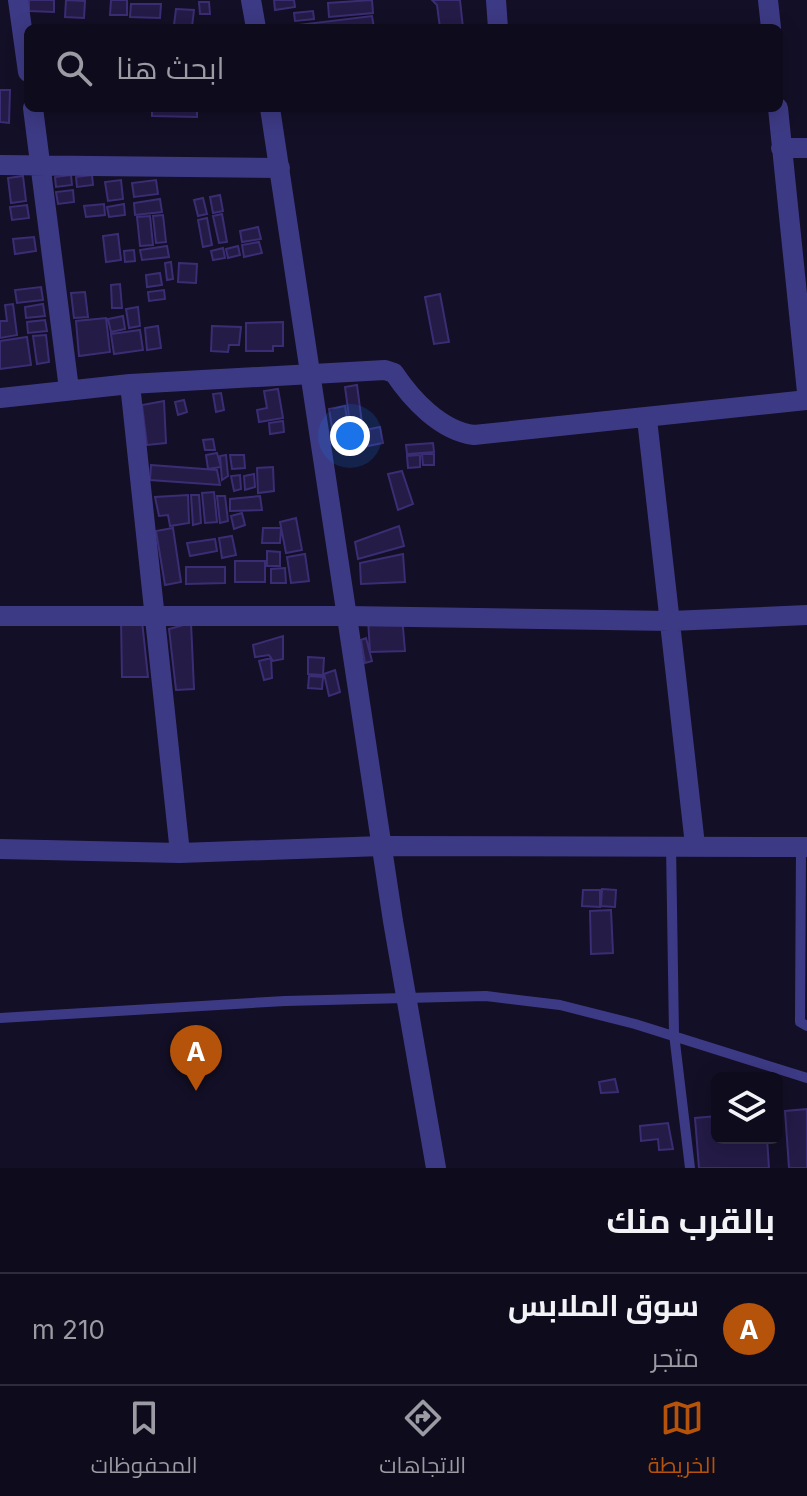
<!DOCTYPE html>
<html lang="ar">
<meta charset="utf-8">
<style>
:root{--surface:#0e0b1c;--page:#171425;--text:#f1f3f6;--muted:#9b9ba3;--line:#2e2b3b;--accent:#b45309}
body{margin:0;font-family:Inter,Cairo,sans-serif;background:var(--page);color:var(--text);direction:rtl}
.controls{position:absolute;right:24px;bottom:24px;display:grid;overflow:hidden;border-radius:12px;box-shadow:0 4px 20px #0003}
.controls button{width:72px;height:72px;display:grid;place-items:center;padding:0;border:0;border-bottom:2px solid var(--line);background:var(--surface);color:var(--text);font:40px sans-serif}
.you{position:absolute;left:350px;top:436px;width:28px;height:28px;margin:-20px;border:6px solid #fff;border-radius:50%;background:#1a73e8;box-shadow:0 0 0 12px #1a73e833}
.badge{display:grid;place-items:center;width:52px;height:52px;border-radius:50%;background:var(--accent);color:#fff;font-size:26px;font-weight:700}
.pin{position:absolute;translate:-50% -66px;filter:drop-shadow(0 2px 4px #0008)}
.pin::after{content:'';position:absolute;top:42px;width:28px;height:24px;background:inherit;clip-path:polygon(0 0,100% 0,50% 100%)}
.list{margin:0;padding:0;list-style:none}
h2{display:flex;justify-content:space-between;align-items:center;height:104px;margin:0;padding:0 32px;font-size:34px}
h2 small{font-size:26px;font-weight:400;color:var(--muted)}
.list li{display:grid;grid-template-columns:52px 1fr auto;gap:24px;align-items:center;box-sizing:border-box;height:112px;padding:0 32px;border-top:2px solid var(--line)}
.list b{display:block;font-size:30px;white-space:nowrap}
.list p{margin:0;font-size:26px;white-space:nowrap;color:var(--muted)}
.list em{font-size:26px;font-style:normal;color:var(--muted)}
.icon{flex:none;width:44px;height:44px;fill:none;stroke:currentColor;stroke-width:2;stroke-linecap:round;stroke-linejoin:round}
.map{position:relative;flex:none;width:807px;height:1168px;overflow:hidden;direction:ltr}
.search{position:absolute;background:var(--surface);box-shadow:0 4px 20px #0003;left:24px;right:24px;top:24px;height:88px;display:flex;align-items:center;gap:20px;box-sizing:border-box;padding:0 28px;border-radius:12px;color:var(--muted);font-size:30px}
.sheet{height:216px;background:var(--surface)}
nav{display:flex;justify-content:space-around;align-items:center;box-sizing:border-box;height:112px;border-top:2px solid var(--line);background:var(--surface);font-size:22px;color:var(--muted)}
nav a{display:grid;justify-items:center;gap:4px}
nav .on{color:var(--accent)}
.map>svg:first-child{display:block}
</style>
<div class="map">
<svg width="807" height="1168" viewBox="0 0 807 1168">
<rect width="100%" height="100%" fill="#130f26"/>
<!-- building -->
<path fill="#241b47" stroke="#3b2d73" stroke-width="2" d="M29,0H54V12L29,11Z
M66,0L85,1L84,18L65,17Z
M111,0H127V15H110Z
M274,0H294L295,7L275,10Z
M372,0L373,13L329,17L328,3Z
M432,0H460L463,28H440L437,5Z
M199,2H209L210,14H200Z
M131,4H161L160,18L130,17Z
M176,9L194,10L192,27L174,25Z
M313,11L314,19L295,21L294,13Z
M372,16L374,28H274Z
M0,90H10L9,123L0,122Z
M152,108H197V117L152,116Z
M71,175L72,185L56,187L55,177Z
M92,175L93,185L77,187L76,177Z
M23,176L26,201L11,203L8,178Z
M121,180L123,199L108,201L105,182Z
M156,180L158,194L134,197L132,183Z
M73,190L74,202L58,204L56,192Z
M220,195L223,211L213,213L210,197Z
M203,198L207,214L198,216L194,200Z
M160,199L162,212L135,215L134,203Z
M104,204L105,215L86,217L84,206Z
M124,204L125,215L109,217L107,207Z
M27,205L29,218L12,220L10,207Z
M222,214L227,242L219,243L213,216Z
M163,215L166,242L156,243L153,216Z
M150,216L153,245L140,246L137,217Z
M207,218L212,245L203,247L198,220Z
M258,227L261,239L242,242L240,231Z
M118,234L121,260L106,262L103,236Z
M34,237L36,251L15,254L13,239Z
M259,242L262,253L244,257L242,245Z
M167,246L169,257L142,260L140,250Z
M238,246L240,255L228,258L226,249Z
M223,248L225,258L213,260L211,251Z
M134,250L135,261L125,262L124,251Z
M171,262L173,279L167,280L165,263Z
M179,263L197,264L196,283L178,282Z
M160,273L162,285L147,287L146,275Z
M120,284L122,308H112L111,285Z
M41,287L43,300L17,303L15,290Z
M164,290L165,299L149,301L148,292Z
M85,292L88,317L74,318L71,293Z
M440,294L449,342L434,344L425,297Z
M13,304L17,335L0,338V321H7L5,305Z
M43,304L45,316L26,318L25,307Z
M138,307L140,326L129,328L126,309Z
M123,316L125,329L111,332L108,319Z
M106,318L110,352L79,356L76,321Z
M45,320L47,331L28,333L27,322Z
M283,322V346H273V351H246V323Z
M158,326L161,348L147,350L145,328Z
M212,326L241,327L239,345H229L228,352L211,351Z
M140,330L143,350L114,354L111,334Z
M46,335L49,362L37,364L33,336Z
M27,337L31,365L0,369V341Z
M357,385L365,446L353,447L345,387Z
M278,389L283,418L259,422L257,410L267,408L264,391Z
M221,393L224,410L216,412L213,394Z
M184,400L187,412L178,415L175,402Z
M164,401L166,443L147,445L142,405Z
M345,406L350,437L334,440L329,409Z
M283,421L284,432L270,434L269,423Z
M380,427L383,443L368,446L365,430Z
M213,439L215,450H205L203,440Z
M433,443L434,452L407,454L406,445Z
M217,453L221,467L208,469L206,455Z
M422,454H434V465H423Z
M226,455L228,476L222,480L220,456Z
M230,455H244L245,468L232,469Z
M420,455V467L408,468L407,456Z
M151,465L217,470L220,485L150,480Z
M273,467L274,491L258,493L257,468Z
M402,471L413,504L398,510L388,474Z
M254,474L255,487L245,490L244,476Z
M240,475L241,489L234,491L231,476Z
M214,492L217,522L205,523L202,493Z
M188,495L189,523L170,526L168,515L159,516L155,497Z
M191,495H199L201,523L193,525Z
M217,496H225L228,521L220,523Z
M260,496L262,510L230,511V499Z
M242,513L245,525L234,529L231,516Z
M296,518L302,550L286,553L280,522Z
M399,526L404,546L358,559L355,542Z
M173,528L181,582L165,585L156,531Z
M263,528H281L280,543H262Z
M232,536L236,555L222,558L219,538Z
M215,539L217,551L190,556L187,543Z
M267,551L280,552V566H267Z
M305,554L309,581L291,583L287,557Z
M403,554L405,582L361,584L360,563Z
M235,561H265V582H235Z
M186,567H225V583L186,584Z
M285,568L286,583H271V569Z
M402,616L405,651L370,652L368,619Z
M121,618L142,621L148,677H122Z
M191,623L194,689L176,690L169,629Z
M283,636V659L273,661L269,655L255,657L253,645Z
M366,638L372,661L365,663L361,640Z
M308,657L324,658L323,675L308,674Z
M271,658L272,678L264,680L259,661Z
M335,670L340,692L329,696L324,674Z
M309,676L323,677L322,689L308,688Z
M602,889L616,890L615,907L601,906Z
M583,890H600V907L582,906Z
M611,910L613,953L591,954L590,911Z
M615,1079L618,1092L601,1093L599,1082Z
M807,1109V1168H789L785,1111Z
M717,1116V1138H767L769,1168H699L695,1118Z
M668,1123L673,1149L659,1150L658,1139L641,1141L640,1126Z"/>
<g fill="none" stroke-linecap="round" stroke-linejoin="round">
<!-- service -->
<path stroke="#3d3a85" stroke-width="10" d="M671,845L674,1034L690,1168
M801,847L800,1022L807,1026
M0,1018L285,1001L486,996L560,1005L635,1024L807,1078"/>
<!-- minor -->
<path stroke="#3d3a85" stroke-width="20" d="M18,0L28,72
M496,0L498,28
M768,0L771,28
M33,108L69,389
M778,108L807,392
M781,148H807
M0,165L280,168
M130,384L180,853
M0,398L130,384L385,370L394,373C412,400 441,431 474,435L807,400
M647,419L695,845
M0,616H347L671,621L807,615
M0,849L180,853L382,846L807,847"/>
<!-- tertiary -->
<path stroke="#3d3a85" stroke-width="20" d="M251,0L256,28
M270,108L393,921L436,1168"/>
</g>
</svg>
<div class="controls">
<button><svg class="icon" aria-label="layers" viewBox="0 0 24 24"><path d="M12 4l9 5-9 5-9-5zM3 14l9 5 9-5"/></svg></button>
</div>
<div class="you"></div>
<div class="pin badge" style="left:196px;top:1091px">A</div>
<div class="search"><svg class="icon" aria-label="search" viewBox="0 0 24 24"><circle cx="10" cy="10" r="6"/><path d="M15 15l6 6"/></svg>ابحث هنا</div>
</div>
<section class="sheet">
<h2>بالقرب منك<small></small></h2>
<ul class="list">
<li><span class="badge">A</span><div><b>سوق الملابس</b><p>متجر</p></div><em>210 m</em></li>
</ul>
</section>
<nav>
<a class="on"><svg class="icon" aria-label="map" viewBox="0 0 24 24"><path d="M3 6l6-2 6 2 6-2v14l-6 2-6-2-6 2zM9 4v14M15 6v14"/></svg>الخريطة</a>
<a><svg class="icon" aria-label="directions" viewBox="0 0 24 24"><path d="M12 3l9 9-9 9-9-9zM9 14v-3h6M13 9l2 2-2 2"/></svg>الاتجاهات</a>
<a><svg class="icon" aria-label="saved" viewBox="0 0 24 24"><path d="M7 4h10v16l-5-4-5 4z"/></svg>المحفوظات</a>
</nav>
